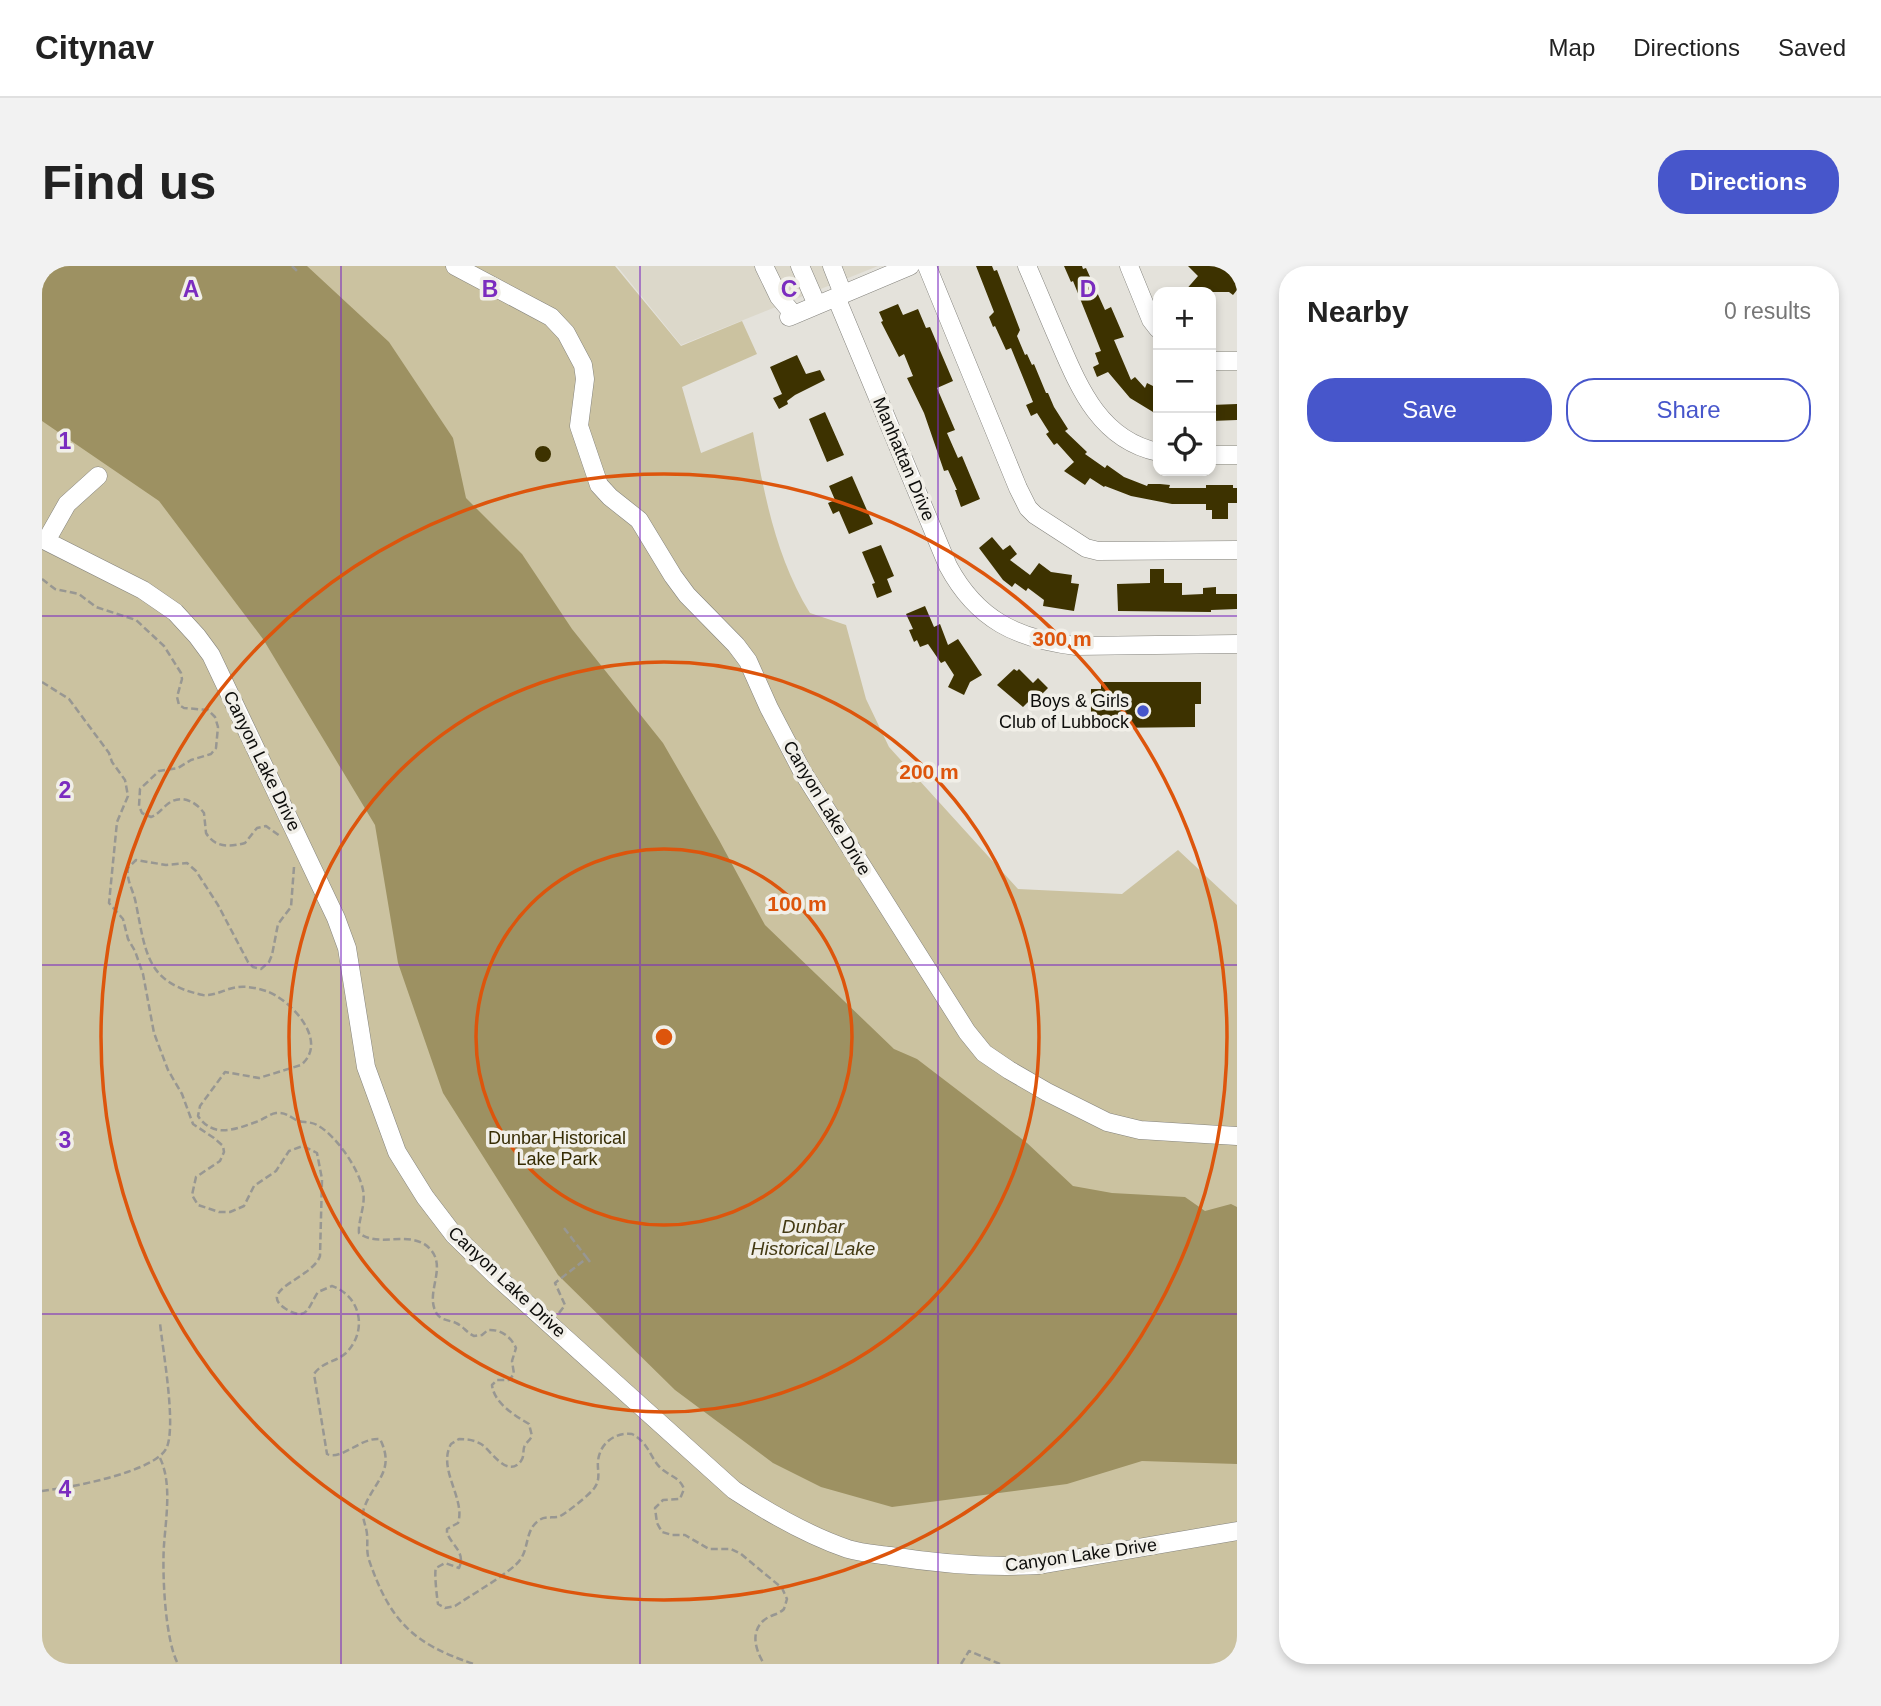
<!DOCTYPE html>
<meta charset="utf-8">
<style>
:root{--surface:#fff;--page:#f2f2f2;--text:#222;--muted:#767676;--line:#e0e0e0;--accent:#4756cb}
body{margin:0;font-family:Helvetica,sans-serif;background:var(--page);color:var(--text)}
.controls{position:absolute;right:21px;top:21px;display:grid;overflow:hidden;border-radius:14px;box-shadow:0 4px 10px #0003}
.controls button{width:63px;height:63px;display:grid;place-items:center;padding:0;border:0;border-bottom:2px solid var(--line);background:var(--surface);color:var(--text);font:35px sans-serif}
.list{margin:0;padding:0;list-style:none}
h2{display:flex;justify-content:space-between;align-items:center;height:91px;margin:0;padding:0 28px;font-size:30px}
h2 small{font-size:23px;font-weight:400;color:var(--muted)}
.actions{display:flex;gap:14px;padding:21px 28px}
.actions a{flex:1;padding:16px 0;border:2px solid var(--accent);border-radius:28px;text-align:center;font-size:24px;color:var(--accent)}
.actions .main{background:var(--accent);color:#fff}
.icon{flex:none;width:38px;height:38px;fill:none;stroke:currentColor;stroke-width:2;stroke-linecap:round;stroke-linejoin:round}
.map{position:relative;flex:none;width:1195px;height:1398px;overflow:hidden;border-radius:28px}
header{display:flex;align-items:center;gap:42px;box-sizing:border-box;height:98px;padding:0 35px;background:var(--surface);border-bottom:2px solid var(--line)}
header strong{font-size:33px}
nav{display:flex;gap:38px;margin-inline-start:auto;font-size:24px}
.intro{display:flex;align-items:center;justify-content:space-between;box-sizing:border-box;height:168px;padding:0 42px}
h1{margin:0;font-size:49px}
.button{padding:18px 32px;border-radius:28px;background:var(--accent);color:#fff;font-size:24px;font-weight:700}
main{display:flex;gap:42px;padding:0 42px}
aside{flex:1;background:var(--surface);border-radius:28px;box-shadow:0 4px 10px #0003}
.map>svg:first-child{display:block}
</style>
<header>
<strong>Citynav</strong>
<nav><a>Map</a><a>Directions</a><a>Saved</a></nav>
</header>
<div class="intro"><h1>Find us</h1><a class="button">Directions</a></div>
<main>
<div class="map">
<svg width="1195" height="1398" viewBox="0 0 1195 1398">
<rect width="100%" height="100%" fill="#e4e2db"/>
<!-- built -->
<path fill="#dcd8ca" d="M575,0H836L639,79Z"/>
<!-- green -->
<path fill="#cbc2a0" d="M0,0H573L639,80L700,55L715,88L640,121L659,187L711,166C722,228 734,292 768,347L804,359L824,433L847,481L976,623L1080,628L1136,584L1195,639V1398H0Z"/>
<!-- water -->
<path fill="#9d9162" d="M0,0H265L347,76L411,172L424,232L480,288L530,363L621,477L677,574L723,659L852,783L875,793L985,877L1031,920L1070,927L1143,931L1163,945L1189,938L1195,941V1198L1100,1195L1025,1218L850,1241L779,1221L731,1197L633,1124L516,1009L401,827L356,697L333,559L221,373L117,235L0,155Z"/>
<!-- building -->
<path fill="#3d3200" d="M934,0H950L952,5L955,4L978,64L975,70L983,89L985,88L990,99L992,98L1004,127H1006L1012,141L1026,163L1023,165L1045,186L1043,188L1063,202L1065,199L1082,211L1105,220L1106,218H1118L1128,219L1127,222H1164V219H1191V222H1195V237H1186V253H1170V244H1164V238H1130L1089,230L1063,220L1062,221L1048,212L1043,219L1022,205L1032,196L1015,177L1012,179L1004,168L1007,166L995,147L989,150L984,139L991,136L969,82L964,84L953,60L951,61L947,51L952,46Z
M1022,0H1040L1041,3L1044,2L1063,44L1069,41L1082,71L1072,74L1089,114L1093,111L1103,122L1105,117L1115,122L1116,119V149L1088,132L1066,106L1055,111L1051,101L1057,98L1053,87L1059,85L1031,15L1029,16Z
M1146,0H1178L1195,15V24L1191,29L1187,26H1142L1156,10Z
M856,38L861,49L876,43L884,62L888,61L911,115L895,122L913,164L905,167L916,192L920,190L938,233L919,241L913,224H915L906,204L902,205L882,147L865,112L871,110L862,88L857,91L839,56L841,55L837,46Z
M755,89L764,108L778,104L783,114L753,129L745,135L746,138L737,143L731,132L740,128L728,101Z
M1195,138V154L1169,155V139Z
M783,146L802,189L785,196L767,153Z
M493 188a8 8 0 1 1 16 0a8 8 0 1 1-16 0Z
M810,210L831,258L807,268L797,245L791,248L786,237L793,234L787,220Z
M950,271L961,284L968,279L975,288L968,294L988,309L997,297L1009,306L1030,309L1029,317L1037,318L1032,345L1001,340L1002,334L986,322L984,325L973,317L970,321L961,314L937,282Z
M839,279L852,310L845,313L850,326L835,332L830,318L833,317L820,286Z
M1108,303H1122V317H1140V329L1161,328V322L1174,321V328H1195V343L1169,344V346L1076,345L1075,318L1108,317Z
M883,340L892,361L898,358L906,379L916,373L940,409L928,416L922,429L906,421L912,409L903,395L899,397L886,378L878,381L875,374L872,376L867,364L871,363L864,348Z
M972,403L975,405L977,403L991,417L996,412L1006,422L994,434L991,431L981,441L955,419Z
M1059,416H1159V438H1153V461L1067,462L1066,451L1049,452V423H1059Z"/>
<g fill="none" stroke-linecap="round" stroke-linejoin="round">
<!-- minor casing -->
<g stroke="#84837d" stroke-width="19">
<path id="minor" d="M413,0L509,51L524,67L541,99L543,113L537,160L557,219L568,231L597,254L631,310L645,329L694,379L706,395L727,442L760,505L925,766L942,787L967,804L1005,826L1065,856L1098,864L1195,870
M722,0L737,31L752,49
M758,0L775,39
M790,0L801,28
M885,0L976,222L986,242L993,249L1044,282L1056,285L1195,284
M985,0C996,25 1006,50 1017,75C1038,124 1059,174 1116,186
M1087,0L1109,54L1116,63
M794,31L906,300C935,354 975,373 1034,380L1195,378
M747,51L868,0
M1169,95H1195
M1169,189H1195
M0,273L101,324L133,346L155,370L169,389L294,652L305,682L324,801L355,886L383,931L412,969L453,1009L692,1224C727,1247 765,1269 806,1283C819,1287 834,1288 848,1290C898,1298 946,1302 997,1299L1195,1265
M4,275L25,238L56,210"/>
</g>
<!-- path -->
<path stroke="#989792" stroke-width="2.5" stroke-dasharray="7 3.5" stroke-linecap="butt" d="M250,0L255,5
M0,313L13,323L37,328L54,341L94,354L122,380L139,407L140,413L135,431L137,439L142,442L166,444L173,451L176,461L174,482L169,488L149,494L136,502L117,505L98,523L97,540L100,547L109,551C117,548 120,542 127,537C140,528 154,536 162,547L164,567C173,582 188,581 203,577L215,562L224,560L238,570
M0,416L27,433L67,487L70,496L83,514L86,530L75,556L67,637L81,653L86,673L93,685L101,708L112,767L126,804L140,828L151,858L172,872L181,880L182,886L178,895L154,911L150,929L156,939L177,946H188L202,940L212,920L234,905L247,885L261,880L275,887L280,913L278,990C270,1013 213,1024 244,1043C266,1056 266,1041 276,1026L290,1020C319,1030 326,1065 304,1087C294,1096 280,1096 272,1108L285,1188C299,1195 319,1171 338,1173C354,1205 332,1215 322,1242C319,1252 324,1258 325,1268C326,1277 324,1285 327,1294C348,1355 371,1378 432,1398
M252,601L249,641L236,658L230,689L227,696L219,703L211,701L206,696L176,639L154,605L145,597L124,599L94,594L86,602C84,615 92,625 94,638C104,687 104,717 161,729C170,730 178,726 187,723C199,719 212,721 224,725C248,733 288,775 259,799L217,812L183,806L158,840L156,850C171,872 192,864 214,856C221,854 227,848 234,847C243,846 247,850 254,854C260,857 268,855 275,859C294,869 317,903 321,924C324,940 316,953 317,967C337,983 371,962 389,984C405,1003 382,1028 395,1048C400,1055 408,1054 414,1057C421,1060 425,1067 432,1070L440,1069L446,1064C459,1063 469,1071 474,1082L470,1095L472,1108L467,1114H455L450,1119C452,1137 472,1149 487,1158L490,1170C488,1174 485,1176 483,1179C480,1184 483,1190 479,1195C465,1213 449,1184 439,1178C432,1174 425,1173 417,1173L409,1178C395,1203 424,1233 416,1257L405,1263V1267C410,1280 424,1286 417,1302L403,1297L394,1302C392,1306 395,1332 396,1338L403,1342L413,1340C426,1331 471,1305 478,1294C487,1282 483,1265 496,1255C502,1250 508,1252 516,1251C521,1250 550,1227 553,1221C559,1212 555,1204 556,1195C558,1177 573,1166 590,1168C608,1177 608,1194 621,1204C630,1211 638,1212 642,1223L638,1233L621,1234L613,1242L615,1257L620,1266L630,1269H643L667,1283H689L699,1288L740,1322L745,1333L742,1343C736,1349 727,1349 721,1355C708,1367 714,1385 722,1398
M522,962L545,992
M517,1047L523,1039L513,1017L545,992L548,996
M118,1192C130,1217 124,1251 122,1279C120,1307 123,1374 136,1398
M0,1225C26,1222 115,1206 125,1181C134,1157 121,1086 118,1057
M919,1398L927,1385L958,1398"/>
<!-- minor -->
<use href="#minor" stroke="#fff" stroke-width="18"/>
</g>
<!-- grid -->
<path fill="none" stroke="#7b2cbf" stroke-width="2" stroke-opacity="0.55" d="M299,0V1398M598,0V1398M896,0V1398M0,350H1195M0,699H1195M0,1048H1195"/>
<!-- distance rings -->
<g fill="none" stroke="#dd550c" stroke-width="3.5">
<circle cx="622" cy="771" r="188"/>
<circle cx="622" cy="771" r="375"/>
<circle cx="622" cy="771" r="563"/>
</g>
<!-- markers -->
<circle fill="#4756cb" stroke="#f1efe8" stroke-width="2.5" cx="1101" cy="445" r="7"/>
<g text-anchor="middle" stroke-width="7" stroke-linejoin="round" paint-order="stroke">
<!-- street labels -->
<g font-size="18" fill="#0d0d0b" stroke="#f1efe8">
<text transform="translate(862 193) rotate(67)" y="6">Manhattan Drive</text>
<text transform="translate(220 495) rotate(64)" y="6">Canyon Lake Drive</text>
<text transform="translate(785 542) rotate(59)" y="6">Canyon Lake Drive</text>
<text transform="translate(465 1016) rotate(43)" y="6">Canyon Lake Drive</text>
<text transform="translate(1039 1289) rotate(-8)" y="6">Canyon Lake Drive</text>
</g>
<!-- poi labels -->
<g font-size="18" fill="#0d0d0b" stroke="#f1efe8" text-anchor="end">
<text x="1087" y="441">Boys &amp; Girls<tspan x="1087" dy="21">Club of Lubbock</tspan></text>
</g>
<!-- park labels -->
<g font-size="18" fill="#362c03" stroke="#f1efe8">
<text x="515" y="878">Dunbar Historical<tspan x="515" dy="21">Lake Park</tspan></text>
</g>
<!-- water labels -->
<g font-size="19" font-style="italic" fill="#443a13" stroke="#f1efe8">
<text x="771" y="967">Dunbar<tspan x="771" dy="22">Historical Lake</tspan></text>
</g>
</g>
<g font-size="23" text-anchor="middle" font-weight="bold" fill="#7b2cbf" stroke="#f1efe8" stroke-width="7" stroke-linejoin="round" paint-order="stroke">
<text x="149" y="31">A</text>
<text x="448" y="31">B</text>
<text x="747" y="31">C</text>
<text x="1046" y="31">D</text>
<text x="23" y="183">1</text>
<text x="23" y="532">2</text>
<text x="23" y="882">3</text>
<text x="23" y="1231">4</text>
</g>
<circle cx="622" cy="771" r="10" fill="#dd550c" stroke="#f1efe8" stroke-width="3.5"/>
<g font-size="21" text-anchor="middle" font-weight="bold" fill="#dd550c" stroke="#f1efe8" stroke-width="7" stroke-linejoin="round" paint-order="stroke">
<text x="1020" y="380">300 m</text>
<text x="887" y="513">200 m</text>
<text x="755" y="645">100 m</text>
</g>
</svg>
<div class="controls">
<button>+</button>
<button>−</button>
<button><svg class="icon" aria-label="locate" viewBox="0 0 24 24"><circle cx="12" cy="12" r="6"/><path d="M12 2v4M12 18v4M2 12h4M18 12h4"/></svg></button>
</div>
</div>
<aside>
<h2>Nearby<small>0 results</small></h2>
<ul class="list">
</ul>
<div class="actions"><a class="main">Save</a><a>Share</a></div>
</aside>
</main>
